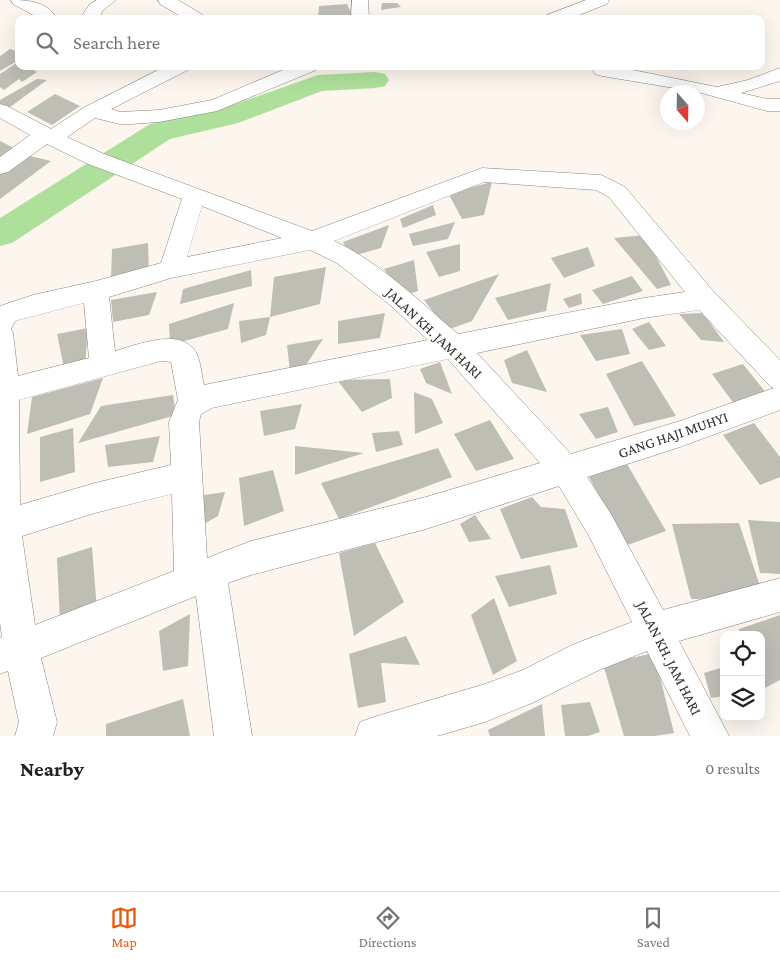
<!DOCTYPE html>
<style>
:root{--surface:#fff;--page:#f6f6f6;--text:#202124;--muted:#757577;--line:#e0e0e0;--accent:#ea580c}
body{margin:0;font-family:"Crimson Pro",serif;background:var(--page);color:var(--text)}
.controls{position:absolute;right:15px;bottom:15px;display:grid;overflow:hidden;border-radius:10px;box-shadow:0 5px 20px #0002}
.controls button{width:45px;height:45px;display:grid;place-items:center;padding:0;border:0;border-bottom:1px solid var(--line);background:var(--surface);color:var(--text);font:25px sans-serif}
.compass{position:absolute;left:660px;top:85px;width:45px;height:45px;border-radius:50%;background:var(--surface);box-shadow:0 5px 20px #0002;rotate:160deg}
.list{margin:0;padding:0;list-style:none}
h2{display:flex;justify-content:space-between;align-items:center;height:65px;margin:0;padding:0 20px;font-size:21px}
h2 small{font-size:16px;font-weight:400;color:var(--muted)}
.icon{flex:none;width:28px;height:28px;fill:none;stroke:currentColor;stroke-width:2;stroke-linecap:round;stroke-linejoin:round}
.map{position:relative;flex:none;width:780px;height:736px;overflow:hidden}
.search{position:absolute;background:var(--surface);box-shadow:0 5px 20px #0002;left:15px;right:15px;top:15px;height:55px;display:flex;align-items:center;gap:12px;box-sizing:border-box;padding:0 18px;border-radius:10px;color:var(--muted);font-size:19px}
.sheet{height:155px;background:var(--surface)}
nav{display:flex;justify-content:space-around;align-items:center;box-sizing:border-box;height:70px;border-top:1px solid var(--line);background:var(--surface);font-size:14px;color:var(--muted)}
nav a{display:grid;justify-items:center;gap:2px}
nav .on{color:var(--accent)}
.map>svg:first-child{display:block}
</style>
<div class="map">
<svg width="780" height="736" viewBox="0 0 780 736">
<rect width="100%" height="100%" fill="#fdf6ee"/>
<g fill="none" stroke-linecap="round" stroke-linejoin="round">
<!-- river -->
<path fill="#afe09b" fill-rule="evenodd" d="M375,72L385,74L389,80L385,86L375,88L322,91L238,123L170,139L12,243L0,246V218L150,124L221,109L318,75Z"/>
</g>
<!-- building -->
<path fill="#bfbeb5" d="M382,3H397L401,7L381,10Z
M347,4L353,17L318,19L319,6Z
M10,49L19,52V60L0,71V56Z
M19,61V66H27L37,72L22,82L19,79L4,90L0,87V74Z
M37,79L47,80L6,110L0,105V100Z
M55,94L80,106L52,125L27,112Z
M0,141L16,149L0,158Z
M22,154L51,161L0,199V172Z
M492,182L484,215L462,219L448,193Z
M433,205L436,215L403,228L400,219Z
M455,222L448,239L413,246L409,234Z
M389,225L381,248L349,257L343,242Z
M645,235L671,285L657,289L614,238Z
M148,243L149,273L111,280L112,249Z
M460,244V271L439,277L426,252Z
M588,247L595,266L564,278L551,258Z
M414,260L418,291L403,296L384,269Z
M326,267L320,304L270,317L266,335L241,343L239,321L270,317L274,277Z
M251,270L252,286L180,304L183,289Z
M499,274L472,321L447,330L424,300Z
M632,276L643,291L603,304L592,290Z
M551,283L546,311L508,320L495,298Z
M157,292L149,315L113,322L111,300Z
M581,293L582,304L569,308L563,299Z
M234,303L228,329L170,345L169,324Z
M385,313L380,338L338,344V321Z
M703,313L724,342L701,340L679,314Z
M649,322L666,346L649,350L632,329Z
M88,328L85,367L65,373L57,334Z
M622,329L630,354L596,361L580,335Z
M323,339L304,368L290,372L287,345Z
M527,350L547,392L512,383L504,360Z
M642,361L676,416L634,426L606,374Z
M440,362L452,394L426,383L420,369Z
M743,364L767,394L735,405L712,374Z
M103,378L90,414L27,434L32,397Z
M390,379L392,398L362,412L337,380Z
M414,392L432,399L443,423L415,434Z
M173,395L176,415L78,443L101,406Z
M302,404L295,429L264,436L260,411Z
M608,407L618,432L596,439L579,414Z
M490,420L514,459L476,471L454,434Z
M754,423L780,457V477L760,485L723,435Z
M73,428L75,472L40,482V437Z
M399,431L403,445L376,452L372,433Z
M160,436L153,462L108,467L105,445Z
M295,446L364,453L295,475Z
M438,448L452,477L339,519L321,483Z
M627,464L666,531L625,546L589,477Z
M273,470L284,511L244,526L239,478Z
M225,492L218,516L204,524V495Z
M532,497L541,507L565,509L578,547L521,559L500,509Z
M475,515L491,539L469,542L460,524Z
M748,520L780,522V574L760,573Z
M739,523L764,598L691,599L672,524Z
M375,543L404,602L354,636L339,553Z
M92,547L97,610L60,623L57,558Z
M550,565L557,594L509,607L495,576Z
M494,598L517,661L493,675L471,615Z
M190,614L188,666L163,671L159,631Z
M780,615V680L761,690V635H739V629Z
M406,636L420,665L381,663L386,702L358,708L349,654Z
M654,653L674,733L655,736H624L603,664Z
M724,667V696L711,698L704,673Z
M183,699L190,736H106V724Z
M590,702L600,732L588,736H565L561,705Z
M542,704L545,736H490L488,730Z"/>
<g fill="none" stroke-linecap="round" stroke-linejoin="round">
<!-- minor casing -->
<g stroke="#89837c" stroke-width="1">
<path id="minor" d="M11,0C27,0 46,1 56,17L54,19H36L37,17L13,4Z
M97,0H116L102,11L100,19H82L81,17L90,4Z
M158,0H178L203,15L206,19H185L160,4Z
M352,0H368L369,19H351Z
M586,0H609L607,4L569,19H544L547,15Z
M166,66H190L188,70L111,109L120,112L159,110L212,100L292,66H318L316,70L217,111L159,122L131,124H120L95,118L67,137L104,154L312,231L482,168L601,175L625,187L714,292L780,360V410L680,447L587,477L611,514L663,610L780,578V612L679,641L729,736H690L647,651L597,671L532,703L485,722L437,736H355L360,722L374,717L485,684L523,670L572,645L632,622L589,536L559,486L426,529L251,575L228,583L252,736H214L196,596L41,658L57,722L53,736H15L19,722L8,671L0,674V638L2,637L0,623V306L33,295L96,281L161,263L182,199L88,164L47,144L8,172L0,174V157L30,135L0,118V104L7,106L51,129L85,107ZM484,182L596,190L609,197L685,292L644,298L458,334C419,301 381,263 334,241ZM202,206L282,238L187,257ZM310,250L337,263L390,305L428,340L204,385C201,374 201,357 193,348C176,329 136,345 115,351L109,297L171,278ZM84,303L89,358L18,376L13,333L11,329L15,321ZM699,310L770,386L774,388L680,421L571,454L477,353L644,318ZM448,359L540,463L426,497L251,541L207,558L199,422L201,414L212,408ZM161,361L171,362L178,400L169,422L171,465L95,483L20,505L19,400ZM172,494L174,571L35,625L22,536L95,513Z
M595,66H613L717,87L748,80L780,68V81L741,93L767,99H780V111H767L698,92L602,76L595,74L593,70Z"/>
</g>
<!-- minor -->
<use href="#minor" fill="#fff" fill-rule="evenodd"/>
</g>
<g text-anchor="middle" stroke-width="4.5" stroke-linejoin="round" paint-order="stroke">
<!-- street labels -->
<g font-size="15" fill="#302e2b" stroke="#fff">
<text transform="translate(434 333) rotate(43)" y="5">JALAN KH. JAM HARI</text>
<text transform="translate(673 435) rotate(-19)" y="5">GANG HAJI MUHYI</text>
<text transform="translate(669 658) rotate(63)" y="5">JALAN KH. JAM HARI</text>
</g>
</g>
</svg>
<div class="controls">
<button><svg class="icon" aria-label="locate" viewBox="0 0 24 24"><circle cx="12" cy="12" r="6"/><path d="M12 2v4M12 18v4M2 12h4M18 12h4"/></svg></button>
<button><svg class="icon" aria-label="layers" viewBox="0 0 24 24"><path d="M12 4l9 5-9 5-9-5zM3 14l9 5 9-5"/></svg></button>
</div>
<svg class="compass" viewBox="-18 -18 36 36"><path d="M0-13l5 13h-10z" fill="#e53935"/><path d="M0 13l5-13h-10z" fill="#757577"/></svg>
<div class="search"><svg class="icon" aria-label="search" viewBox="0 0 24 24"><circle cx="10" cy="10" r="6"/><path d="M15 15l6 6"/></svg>Search here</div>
</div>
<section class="sheet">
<h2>Nearby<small>0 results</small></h2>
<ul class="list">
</ul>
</section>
<nav>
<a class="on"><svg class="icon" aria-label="map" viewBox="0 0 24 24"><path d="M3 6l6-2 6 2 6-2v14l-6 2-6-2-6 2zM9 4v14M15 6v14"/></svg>Map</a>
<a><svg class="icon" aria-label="directions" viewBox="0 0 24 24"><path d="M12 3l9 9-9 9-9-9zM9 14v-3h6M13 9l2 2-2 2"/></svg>Directions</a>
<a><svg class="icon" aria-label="saved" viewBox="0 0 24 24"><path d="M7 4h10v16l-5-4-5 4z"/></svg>Saved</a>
</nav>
